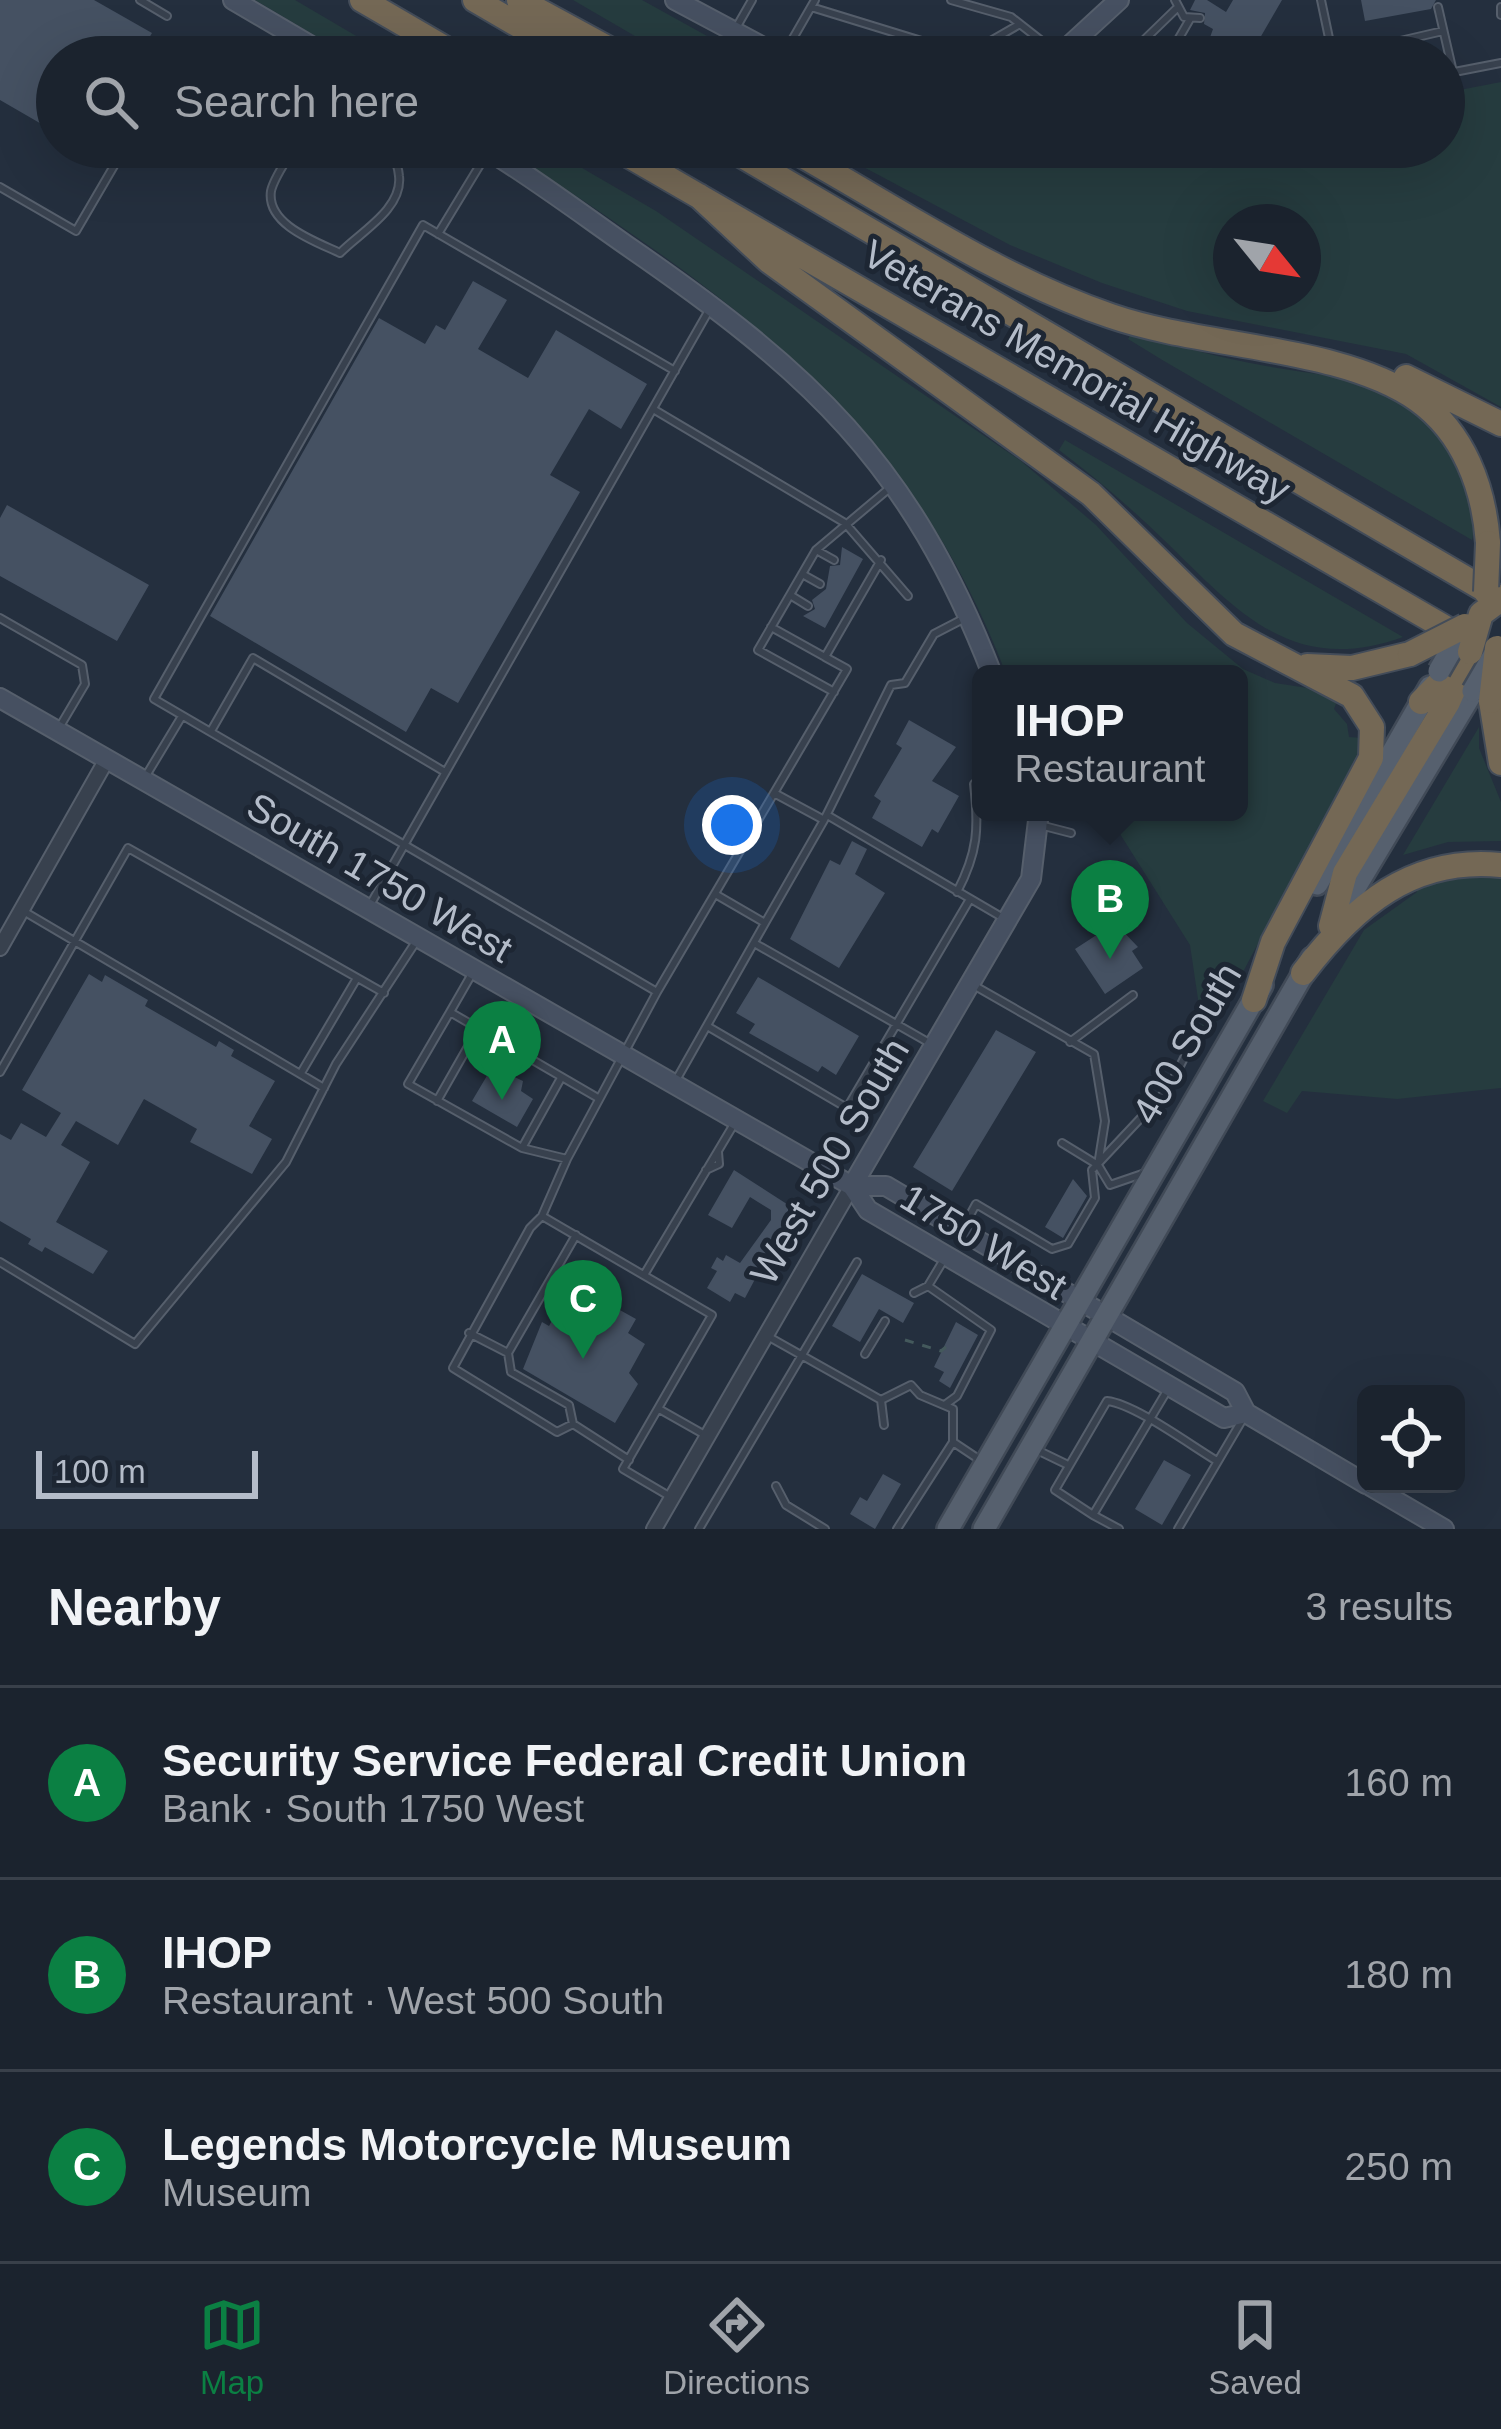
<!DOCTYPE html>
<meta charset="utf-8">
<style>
:root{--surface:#1b232e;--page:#242b36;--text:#f1f3f6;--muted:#a0a4aa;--line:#39404a;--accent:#0b8043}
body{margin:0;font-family:Helvetica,sans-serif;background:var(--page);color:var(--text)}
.controls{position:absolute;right:36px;bottom:36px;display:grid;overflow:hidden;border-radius:18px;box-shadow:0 12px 48px #0002}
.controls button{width:108px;height:108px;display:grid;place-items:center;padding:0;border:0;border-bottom:3px solid var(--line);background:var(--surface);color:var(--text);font:60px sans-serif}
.compass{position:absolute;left:1213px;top:204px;width:108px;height:108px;border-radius:50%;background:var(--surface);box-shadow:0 12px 48px #0002;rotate:120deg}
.scale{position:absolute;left:36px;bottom:30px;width:222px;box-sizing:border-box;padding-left:12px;border:6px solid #b4bcc9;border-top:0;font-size:33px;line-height:42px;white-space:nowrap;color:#b4bcc9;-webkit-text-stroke:9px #1d2633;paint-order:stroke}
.you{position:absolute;left:732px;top:825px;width:42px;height:42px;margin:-30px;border:9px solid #fff;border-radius:50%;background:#1a73e8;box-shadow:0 0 0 18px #1a73e833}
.badge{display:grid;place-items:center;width:78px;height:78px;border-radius:50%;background:var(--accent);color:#fff;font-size:39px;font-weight:700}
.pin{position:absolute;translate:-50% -99px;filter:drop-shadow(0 3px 6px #0008)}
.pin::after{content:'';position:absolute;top:63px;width:42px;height:36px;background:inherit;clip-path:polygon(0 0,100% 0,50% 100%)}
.popup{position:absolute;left:972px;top:665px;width:276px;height:156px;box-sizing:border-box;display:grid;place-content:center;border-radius:18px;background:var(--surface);filter:drop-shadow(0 3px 9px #0005);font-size:39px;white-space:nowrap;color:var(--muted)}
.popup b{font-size:45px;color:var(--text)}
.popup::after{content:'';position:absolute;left:50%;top:100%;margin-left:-24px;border:24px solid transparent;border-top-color:var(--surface)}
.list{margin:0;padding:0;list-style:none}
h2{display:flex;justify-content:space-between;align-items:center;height:156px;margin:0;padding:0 48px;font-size:51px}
h2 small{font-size:39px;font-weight:400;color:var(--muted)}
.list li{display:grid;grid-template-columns:78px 1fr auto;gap:36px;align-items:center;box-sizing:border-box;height:192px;padding:0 48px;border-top:3px solid var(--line)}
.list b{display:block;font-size:45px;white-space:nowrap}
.list p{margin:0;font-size:39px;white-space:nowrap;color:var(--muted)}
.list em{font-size:39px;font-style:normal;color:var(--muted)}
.icon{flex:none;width:66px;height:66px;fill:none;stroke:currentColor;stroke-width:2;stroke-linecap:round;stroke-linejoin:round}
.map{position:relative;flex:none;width:1501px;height:1529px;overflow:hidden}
.search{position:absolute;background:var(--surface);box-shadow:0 12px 48px #0002;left:36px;right:36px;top:36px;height:132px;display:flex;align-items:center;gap:30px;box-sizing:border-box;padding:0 42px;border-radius:66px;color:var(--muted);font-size:45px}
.sheet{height:732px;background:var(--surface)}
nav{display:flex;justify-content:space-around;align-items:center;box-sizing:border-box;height:168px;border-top:3px solid var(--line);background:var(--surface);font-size:33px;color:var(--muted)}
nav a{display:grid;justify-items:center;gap:6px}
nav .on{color:var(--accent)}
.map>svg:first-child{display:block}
</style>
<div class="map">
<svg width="1501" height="1529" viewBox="0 0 1501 1529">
<rect width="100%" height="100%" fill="#242f3e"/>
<!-- green -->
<path fill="#263c3f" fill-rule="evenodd" d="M255,0H295L392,57H351Z
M573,0H642L745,57H671Z
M1501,82V407L1406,354L1187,311L1102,283L1010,245L826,147H1444V93ZM1231,222H1303V294H1231Z
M502,147H546L656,211L1021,461L1096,525L1187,623L1243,669L1275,683L1340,693L1334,709L1347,724L1349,737L1362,738L1359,751L1212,1031L1202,1026L1190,945L1115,826L1083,812H1239V674H1006C907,412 726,294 502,147Z
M1132,332C1177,346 1220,358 1266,366C1307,374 1356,376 1392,395C1438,420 1486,486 1472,540L1164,361L1128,339Z
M1065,440L1403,637C1292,677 1237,611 1164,540C1131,508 1096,478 1059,450Z
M1479,727V748L1501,802V841L1448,842L1403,855Z
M1478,873L1501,879V1088L1397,1099L1302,1091L1287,1113L1263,1101L1364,930L1417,892L1416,885Z"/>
<!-- building -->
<path fill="#455162" d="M0,0H94L152,33L138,57H57V133L0,100Z
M1195,0H1207L1226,12L1233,0H1282L1249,57H1203L1213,29L1204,24L1205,13L1190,10Z
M1361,0H1436L1431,9L1365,21Z
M473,281L507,300L478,349L528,378L556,330L647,384L621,429L589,409L550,475L580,492L458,703L431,688L406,732L210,616L379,318L425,344L436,325L445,330Z
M7,505L149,585L117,641L0,576V518Z
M842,547L863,559L825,628L803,616L815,609L812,600L826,589L830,566L840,565Z
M909,720L956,747L932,781L959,796L938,833L932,829L922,847L872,818L881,801L874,796L902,748L896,744Z
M852,841L867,849L855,874L885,893L839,968L790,939L830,860L840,865Z
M1115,923L1138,947L1132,951L1143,968L1105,994L1075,949Z
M89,974L102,982L105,975L148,1000L145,1006L216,1047L219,1041L234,1050L231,1056L275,1081L249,1126L272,1139L252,1174L190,1142L197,1129L144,1099L118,1145L76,1121L61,1145L90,1162L56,1222L108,1251L93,1274L45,1247L42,1252L28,1244L31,1239L0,1221V1134L11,1140L21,1123L46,1137L61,1113L22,1090Z
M758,977L859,1036L836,1075L822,1066L818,1072L749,1033L755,1024L736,1013Z
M996,1030L1036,1052L952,1191L913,1167Z
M504,1072L523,1081L521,1091L533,1099L517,1127L472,1101L488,1074L500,1079Z
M734,1170L793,1208L745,1298L735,1293L730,1302L707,1288L717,1271L711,1268L717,1257L723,1261L726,1255L740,1263L771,1220V1210L750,1197L732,1228L708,1215Z
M1073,1179L1087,1196L1063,1238L1045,1227Z
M862,1274L914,1303L903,1323L879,1309L860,1342L832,1326Z
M585,1303L604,1314L609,1304L636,1319L628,1333L645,1344L629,1373L638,1384L615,1423L523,1369L542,1322L549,1326L558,1310L576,1320Z
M956,1322L978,1335L950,1388L939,1381L944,1372L934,1367Z
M1164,1460L1191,1475L1162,1525L1135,1509Z
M883,1474L901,1484L875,1529L850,1514L860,1497L867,1501Z"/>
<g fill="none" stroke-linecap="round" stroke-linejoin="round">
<!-- lane casing -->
<g stroke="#565f6c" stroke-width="10">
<path id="lane" d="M140,0L167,16
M951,0L1011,17L1057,53
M1175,0L1184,17L1200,18
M1321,0L1333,57
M811,7L951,50L973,51L1020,24
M1438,7L1453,72
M1501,7V15
M736,28L752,0
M1400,41L1443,31
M784,54L815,0
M1159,57L1142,42L1176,9
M1168,57L1190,19
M1444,74L1501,63
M294,147C288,159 274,177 271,191C266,225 317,242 340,253C359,233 403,209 399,176C398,163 393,160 396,147
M373,147L394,160
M0,187L76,231L125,147
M438,234L486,155
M675,371L423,225L154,699L657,992L847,669L825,657L881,560
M653,409L845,523L908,596
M816,550L834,560
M802,574L820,584
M790,595L808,606
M0,618L82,665L85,684L59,728
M771,627L825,657
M834,692L758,650L816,550L892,486
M211,731L253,658L445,772
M144,779L182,716
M827,815L1005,919
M824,820L891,685L905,683L934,634L965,618
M1040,825L1071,833
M957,892C978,852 979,828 974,784L981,783
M715,894L765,923L824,820L774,793
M370,905L708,312
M25,912L324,1088
M754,943L933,1045
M473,972L450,1012L598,1098
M975,986L1094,1054L1105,1121L1098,1165L1110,1185L1145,1173
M657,992L567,1159L542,1216L712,1315L623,1469L669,1496
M450,1012L408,1084L522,1148L567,1159
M707,1026L847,1108L970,899
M1070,1042L1133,995
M0,1072L128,848L384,993
M301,1073L357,978
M675,1082L765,923
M437,1101L478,1029
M1062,1143L1098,1165
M522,1148L561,1078
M706,1170L719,1164L718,1152
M542,1216L530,1228L453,1368L557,1432L573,1424L629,1460
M964,1226L976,1204L1052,1249L1068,1244L1095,1198L1092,1170L1169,1088L1187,1052
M0,1262L135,1344L286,1162L336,1064L417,940
M644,1275L734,1124
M928,1286L991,1330L957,1396L946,1404
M914,1293L928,1286L946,1256
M469,1333L508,1353
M769,1337L881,1400L911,1385L920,1395L953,1409V1442L897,1529
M865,1354L885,1321
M1168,1389L1093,1515L1055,1490L1107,1401C1135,1404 1190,1445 1217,1461
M881,1400L884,1425
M659,1409L705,1435
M573,1424L569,1405L511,1372L508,1353L576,1235
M953,1442L980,1460
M1037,1450L1066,1464
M776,1486L786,1505L825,1529
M1093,1515L1119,1529
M699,1529L857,1262
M1178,1529L1241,1422"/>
</g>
<!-- street casing -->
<g stroke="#565f6c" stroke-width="18">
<path id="street" d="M0,948L107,759
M654,1529L852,1186"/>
</g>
<!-- secondary casing -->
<g stroke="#565f6c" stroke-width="22">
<path id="secondary" d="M233,0L330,57
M675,0L782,57
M1057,57L1119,0
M483,147C532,177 579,212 626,245C809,371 910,462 992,674
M0,698L852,1186L868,1210L1224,1418L1246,1413
M852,1186H886L1235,1392L1246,1413L1366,1484
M852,1186L1031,879L1039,812
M1367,1484L1444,1529"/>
</g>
<!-- primary casing -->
<g stroke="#414a57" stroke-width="26">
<path id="primary" d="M1317,884L1430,687
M1338,916L1473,691
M948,1529L1262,985
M984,1529L1312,958"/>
</g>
<!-- highway casing -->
<g stroke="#434c59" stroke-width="28">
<path id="highway" d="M362,0L460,57
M475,0L573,57
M519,0L624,57
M614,147L1468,641
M727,147L1499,598
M787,147C894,206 996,277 1111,316C1203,348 1342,346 1418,400C1464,433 1484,488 1488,543
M699,196L769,261L1091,494L1234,634L1352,696L1372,727L1371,758L1273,942L1254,1000
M1406,377L1501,424
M1307,666L1352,668L1410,654
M1491,701L1501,763
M1421,702L1460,662
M1331,926L1345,873L1448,702L1470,652
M1303,973C1354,906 1412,856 1501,865"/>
</g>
<!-- path -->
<path stroke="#44595c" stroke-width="3" stroke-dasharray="9 9" stroke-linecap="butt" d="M905,1340L941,1351L946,1347"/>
<!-- lane -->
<use href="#lane" stroke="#38414e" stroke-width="6"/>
<!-- street -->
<use href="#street" stroke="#38414e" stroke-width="14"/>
<!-- secondary -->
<use href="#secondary" stroke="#465061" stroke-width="18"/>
<!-- primary -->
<use href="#primary" stroke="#56606e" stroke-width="21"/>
<!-- highway -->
<use href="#highway" stroke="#746855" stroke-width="24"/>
<!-- primary-bridge casing -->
<g stroke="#414a57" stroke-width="26" stroke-linecap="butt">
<path id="primary-bridge" d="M1439,671L1465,626
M1473,691L1494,655"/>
</g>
<!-- highway-bridge casing -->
<g stroke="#434c59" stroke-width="28" stroke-linecap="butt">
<path id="highway-bridge" d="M1486,592L1488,543
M1470,652L1481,614L1501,599
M1410,654L1465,626
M1491,701L1497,648"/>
</g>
<!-- primary-bridge -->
<use href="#primary-bridge" stroke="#56606e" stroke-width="21"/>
<!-- highway-bridge -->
<use href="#highway-bridge" stroke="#746855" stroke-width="24"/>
</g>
<g text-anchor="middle" stroke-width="10" stroke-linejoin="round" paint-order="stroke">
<!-- street labels -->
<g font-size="39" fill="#b4bcc9" stroke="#1d2633">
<text transform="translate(1077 371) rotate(30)" y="14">Veterans Memorial Highway</text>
<text transform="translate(380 877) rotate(30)" y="14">South 1750 West</text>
<text transform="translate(1186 1043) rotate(-60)" y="14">400 South</text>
<text transform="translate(829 1161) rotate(-60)" y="14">West 500 South</text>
<text transform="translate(984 1241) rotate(31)" y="14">1750 West</text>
</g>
</g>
</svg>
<div class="controls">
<button><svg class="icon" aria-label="locate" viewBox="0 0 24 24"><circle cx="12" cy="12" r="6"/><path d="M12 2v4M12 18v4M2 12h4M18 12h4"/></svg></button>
</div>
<svg class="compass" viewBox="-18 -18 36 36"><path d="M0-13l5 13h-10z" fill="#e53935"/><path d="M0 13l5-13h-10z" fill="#a0a4aa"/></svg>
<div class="scale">100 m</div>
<div class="you"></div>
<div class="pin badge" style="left:502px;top:1100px">A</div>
<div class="pin badge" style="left:1110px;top:959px">B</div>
<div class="popup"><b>IHOP</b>Restaurant</div>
<div class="pin badge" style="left:583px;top:1359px">C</div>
<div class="search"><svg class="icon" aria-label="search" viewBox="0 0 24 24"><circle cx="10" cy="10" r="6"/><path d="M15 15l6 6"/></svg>Search here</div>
</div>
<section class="sheet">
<h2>Nearby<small>3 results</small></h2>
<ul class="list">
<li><span class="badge">A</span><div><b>Security Service Federal Credit Union</b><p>Bank · South 1750 West</p></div><em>160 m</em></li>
<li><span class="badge">B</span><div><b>IHOP</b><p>Restaurant · West 500 South</p></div><em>180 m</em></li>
<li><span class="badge">C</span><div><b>Legends Motorcycle Museum</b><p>Museum</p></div><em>250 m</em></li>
</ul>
</section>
<nav>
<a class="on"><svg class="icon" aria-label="map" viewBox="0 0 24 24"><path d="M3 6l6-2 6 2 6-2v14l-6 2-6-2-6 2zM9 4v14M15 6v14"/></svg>Map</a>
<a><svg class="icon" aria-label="directions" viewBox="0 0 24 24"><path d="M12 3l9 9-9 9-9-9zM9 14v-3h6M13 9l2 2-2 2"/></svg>Directions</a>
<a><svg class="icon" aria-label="saved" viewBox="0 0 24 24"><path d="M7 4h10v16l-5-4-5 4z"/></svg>Saved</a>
</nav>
